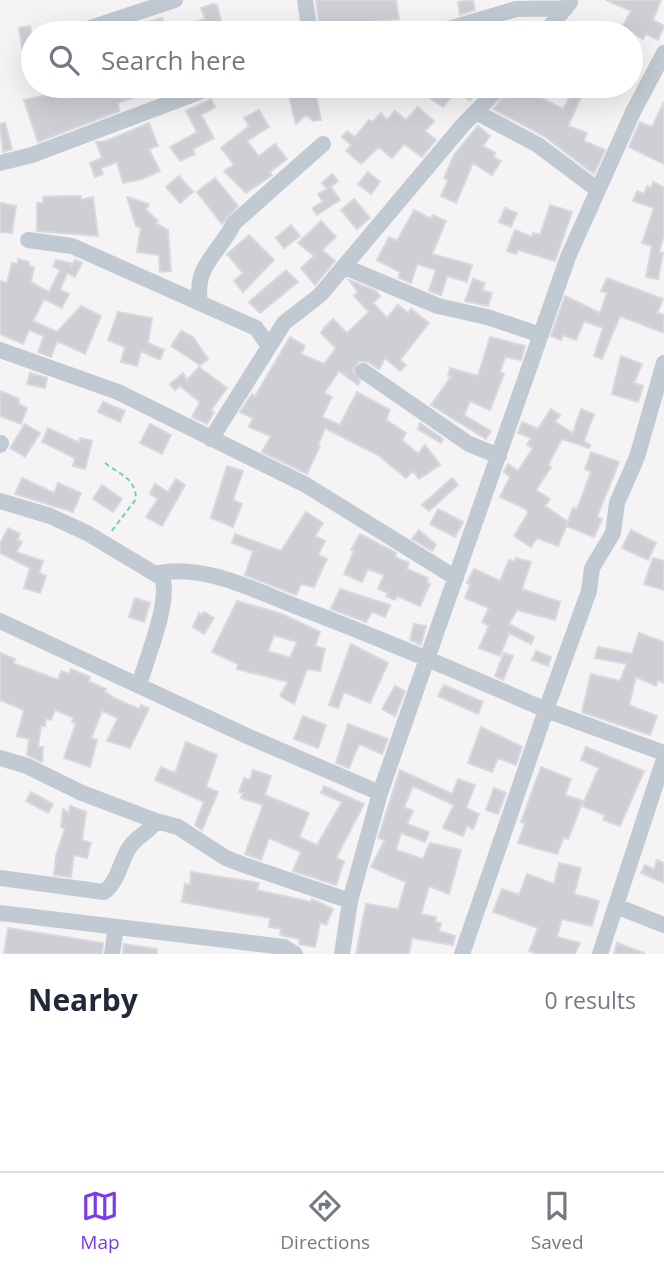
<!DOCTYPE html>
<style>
:root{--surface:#fff;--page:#f2f2f3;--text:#1f2937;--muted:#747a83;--line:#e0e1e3;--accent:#7c3aed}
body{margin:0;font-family:"Open Sans",sans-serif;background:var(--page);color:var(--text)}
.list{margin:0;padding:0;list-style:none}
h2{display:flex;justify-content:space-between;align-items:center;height:91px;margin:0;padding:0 28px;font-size:30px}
h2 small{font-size:23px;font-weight:400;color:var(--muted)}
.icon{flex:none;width:38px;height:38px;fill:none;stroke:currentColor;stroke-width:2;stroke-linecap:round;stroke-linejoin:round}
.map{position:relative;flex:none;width:664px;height:954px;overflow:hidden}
.search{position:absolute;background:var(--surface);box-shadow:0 7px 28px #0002;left:21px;right:21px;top:21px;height:77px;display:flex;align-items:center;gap:18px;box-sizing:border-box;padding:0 24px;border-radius:38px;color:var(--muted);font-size:26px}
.sheet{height:217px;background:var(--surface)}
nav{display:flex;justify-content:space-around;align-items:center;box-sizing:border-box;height:98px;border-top:2px solid var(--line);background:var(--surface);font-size:19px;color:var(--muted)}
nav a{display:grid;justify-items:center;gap:4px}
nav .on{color:var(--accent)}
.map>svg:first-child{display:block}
</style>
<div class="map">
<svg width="664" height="954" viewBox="0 0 664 954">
<rect width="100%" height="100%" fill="#f5f3f3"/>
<!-- building -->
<path fill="#cdcfd5" stroke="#d7d9de" stroke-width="2" fill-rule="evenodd" d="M316,0H396L399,19L369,22L370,33H320Z
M473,0L475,10L460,15L458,2Z
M606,0H661L653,20L664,26L658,40L646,34L643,39L622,27L631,11Z
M213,4L217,5L224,33H185L183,26L205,19L201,8Z
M162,18L166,33H146L144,23Z
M30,26L33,46L22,48L19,28Z
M90,86H157V89L118,103L119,111L38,142L24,100L62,92L91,91Z
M300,86H314L321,120L313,121L306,115L296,124L289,96L302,93Z
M412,86H479L470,100L456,91L443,107Z
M576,86H586L568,126L587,133L584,141L605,150L594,174L544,136L493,109L511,88L520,94L525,90L563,109Z
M211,99L215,107L201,115L214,138L193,149L195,154L180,161L170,147L197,132L186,111Z
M664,102V164L629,147L640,122L652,127Z
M418,107L434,121L425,131L436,140L422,157L404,144L392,158L379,147L361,164L346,151L351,145L342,137L347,131L355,137L369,120L372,122L381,113L387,120L395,111L406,120Z
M259,110L269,127L247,141L259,156L275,144L287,159L270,172L272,175L246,193L224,171L234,165L221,148L249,126L244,118Z
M5,123L12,149L3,152L0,124Z
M149,123L158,146L149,149L160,171L142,179L123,183L117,162L101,168L103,174L95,177L90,163L102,158L96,142L106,141Z
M478,126L490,136L483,146L495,153L493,157L501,161L492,175L473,163L456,203L441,196L448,180L444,178L454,155Z
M368,172L380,182L371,194L358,184Z
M332,174L338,181L331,187L340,200L317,215L312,208L323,202L318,194L327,189L322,183Z
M179,176L193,192L180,203L166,187Z
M215,178L238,206L222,224L197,192Z
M653,182L664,187V235L659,252L663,253L658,279L646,277L652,246L642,243L654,208L633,201L637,191L644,194L647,186L651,188Z
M66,196H81V200L93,197L98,236L37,231V203H43V197Z
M127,197L149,204L146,210L158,221L156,223L168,230L171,271L160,272L159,255L137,252L141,228L136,226Z
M354,199L370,218L357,229L341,210Z
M0,203L16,206L12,233L0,232Z
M550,205L572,212L555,261L518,250L516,254L507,251L515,230L532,237L533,233L540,235Z
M505,208L517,213L511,227L499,222Z
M414,210L431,219L433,215L446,221L432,254L472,265L467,282L447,276L441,295L429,291L436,270L417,264L411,283L399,278L400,272L377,260L389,237L397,241Z
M321,221L336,237L322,250L335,261L315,285L301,268L314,256L298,243Z
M291,225L300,236L284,248L276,238Z
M249,235L274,260L243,292L234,281L243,273L227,254Z
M18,259L29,262V266L34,267L31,282L49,292L60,270L53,266L56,260L71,263V267L75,260L82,263L75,277L67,273L60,290L69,294L62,308L44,299L33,321L57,332L81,306L101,316L85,354L57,341L51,357L38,352L44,336L29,330L23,344L0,334V281L7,283L12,263L18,264Z
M286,270L298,282L260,313L249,302Z
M607,278L663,299L657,313L664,315V333L620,316L602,359L594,356L603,328L584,321L576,340L563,335L561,340L551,336L565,296L600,313L607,293L601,291Z
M473,279L485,283L482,290L492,293L488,306L465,301Z
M349,280L376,291L380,296L373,303L387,318L398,305L408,313L411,309L429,323L400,360L406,365L400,371L385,358L379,369L368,362L359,361L353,371L360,381L358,385L339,371L324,393L332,397L322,417L340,425L357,392L390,410L386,420L406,433L402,440L418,454L425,445L440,465L419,479L413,471L406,478L378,455L325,428L318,445L320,446L307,474L262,452L271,436L249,427L253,418L240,412L252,394L255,396L290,337L305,346L301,354L324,364L336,348L321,333L324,328L333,319L347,333L369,312L354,296L358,292Z
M118,312L152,318L148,343L164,350L160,360L141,351L137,366L121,362L125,347L108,340Z
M181,331L193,337L208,359L200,365L171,346Z
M490,337L525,346L521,360L505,357L500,372L504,374L490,410L470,401L464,415L491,431L486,439L431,405L451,377L448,376L450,368L478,376Z
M621,356L642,364L634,383L643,386L638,402L612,394Z
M199,367L227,388L211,410L214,412L207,424L192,417L200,402L180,386L175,390L170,384L183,373L187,380Z
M30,373L47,378L45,388L27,384Z
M0,391L19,399V404L27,408L21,424L0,416Z
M103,402L125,411L120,422L98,412Z
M551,409L560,415L555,422L573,433L581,409L594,414L584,441L590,445L589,448L562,439L548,465L551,467L536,490L550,499L545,506L568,522L558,546L537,538L531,547L514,536L528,513L526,509L500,497L510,477L504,472L508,464L518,471L533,448L527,445L531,438L518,433L522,422L538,429Z
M420,423L443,439L441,443L418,429Z
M25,424L40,433L25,457L10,448Z
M150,424L171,435L162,454L140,443Z
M48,428L79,443L80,438L92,441L85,469L73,466L75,458L42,442Z
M591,452L619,462L597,517L602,519L594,537L566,526L573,508L577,509L591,472L585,469Z
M227,466L243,471L233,500L242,504L233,527L211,518Z
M22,478L54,493L58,483L81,493L73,512L15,494Z
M452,478L458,485L429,511L422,505Z
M176,479L185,485L162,526L146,517L158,499L150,494L155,484L168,492Z
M102,485L122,499L113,512L93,499Z
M438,509L463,522L455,537L430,524Z
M306,512L323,523L315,536L325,541L318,555L327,559L314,587L301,584L296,595L245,575L253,551L232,543L235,534L281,551Z
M8,528L20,534L17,540L22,542L16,552L43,561L39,573L46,576L40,593L24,588L30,568L0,553V544Z
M419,530L436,545L432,551L412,539Z
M631,530L656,543L648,560L622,548Z
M360,534L396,553L395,557L409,563L407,569L428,578L427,583L430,584L420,606L397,596L395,600L386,596L388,593L378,589L384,575L368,569L362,582L344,574L354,551L351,550Z
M516,558L531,562L522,589L560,602L555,620L517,610L509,624L534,637L531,644L509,633L500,656L479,648L489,626L482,622L489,608L465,598L470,585L467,583L474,569L500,581L509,560L515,562Z
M653,558L664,561V590L644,584Z
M340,589L390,605L385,617L372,612L366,622L331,609Z
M135,598L150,603L144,622L129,617Z
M237,601L282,614L320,632L315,646L325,649L320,671L307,669L294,704L280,696L288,682L237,669L238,664L212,652ZM274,635L297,642L290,658L268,651Z
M204,612L214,618L204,634L193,627L199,613L202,615Z
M414,624L426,626L421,645L410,640Z
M639,633L664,642V683L658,680L656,686L636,677L629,705L657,716L650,735L582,712L591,674L620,681L627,664L595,658L598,647L632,654Z
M351,644L388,663L370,703L344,692L338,708L329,705Z
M536,651L551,657L548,666L532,660Z
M0,653L15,659L13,663L58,680L61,671L69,674L71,669L90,677L88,681L106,689L105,692L114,698L139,709L141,705L149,708L130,748L107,741L118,718L102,711L91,738L97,740L90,767L64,758L76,723L72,722L74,718L55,710L51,720L46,718L45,726H41L38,747H43L42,762L27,755L29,739L17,736L24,710L0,700Z
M504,653L513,656L503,680L495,676Z
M444,685L483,702L478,714L438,696Z
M395,686L405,691L395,716L382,709Z
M303,716L326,725L318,748L294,739Z
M348,724L388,739L382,754L359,744L349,768L336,763Z
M481,727L522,747L516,765L498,758L492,772L468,763Z
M186,742L217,755L206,787L218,792L202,830L195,825L204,802L155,780L161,767L175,773Z
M586,747L644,771L620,826L603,820L605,815L582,806L599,768L581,760Z
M541,767L571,779L565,795L583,801L568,839L564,837L557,854L518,843L525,823L521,822Z
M253,770L271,776L265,795L309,813L299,837L317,845L342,802L321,793L324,786L364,804L336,858L344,861L336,885L293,871L301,852L269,838L261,860L245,854L263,805L241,798L243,793L239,792L244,778L250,780Z
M400,770L452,794L458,779L475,785L466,808L479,814L473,829L467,826L463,836L443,828L454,805L413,786L404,807L413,811L407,824L429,832L425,842L401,833L396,850L423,859L430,843L461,850L449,894L429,886L421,914L436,917L435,922L441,923L439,931L455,936L453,945L412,938L409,954H356L366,904L398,909L406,882L371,867L385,840L378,838Z
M494,788L506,793L498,814L486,810Z
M31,792L53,804L48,813L26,801Z
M70,806L86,812L82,840L91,843L87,858L74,855L71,877L54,875L56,856L65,828L61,827L63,809L69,813Z
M657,860L664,863V883L641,873L645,865L654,869Z
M559,863L581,868L574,894L599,901L592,926L562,919L557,937L580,943L575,954H538L529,951L538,928L493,912L502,889L519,895L527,874L554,884Z
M191,872L259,883L257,890L311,902L312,899L333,909L326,925L320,922L315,947L299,944L300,939L280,935L281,929L269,927L270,918L182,902L185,884L190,885Z
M8,928L103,943L102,954H4Z
M617,943L644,953V954H614Z
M124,944L157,949V954H123Z"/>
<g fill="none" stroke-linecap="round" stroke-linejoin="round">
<!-- path -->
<path stroke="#7ad0a6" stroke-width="2" stroke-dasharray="5 3.5" stroke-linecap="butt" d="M105,463C120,475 135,477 136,499L111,532"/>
<!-- minor -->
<path stroke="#c1cad2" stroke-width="16" d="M305,0L310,33
M75,33L175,0
M435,33L516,9L566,8
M545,33L570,2
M476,112L538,145L598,190
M0,163L32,155L215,86
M28,240L72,246L256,328L268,345
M345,267L438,306L487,317L541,335
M200,302C194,265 219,254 234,223L323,144
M0,350L118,392L306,485L456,578
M363,371L469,444L499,456
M211,439L284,323L320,295L462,126L501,86
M0,445L1,443
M0,501L50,516L87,533L162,578C171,601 146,660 139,685
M159,573C207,564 258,592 303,609C385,640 466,675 546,710L589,591L592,568L613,533L617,503L637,457L664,363
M0,621L247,736L380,793
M0,758L27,766L82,793L156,821
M0,878L104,892C118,882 120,862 129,848C136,836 150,832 156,821L178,827L226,858L244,865L350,901
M616,906L664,925
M0,913L284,947L295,954
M112,954L116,927
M342,954L350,901L380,793L568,257L633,112L664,53
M462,954L546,710L664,753
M600,954L664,759"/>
</g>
</svg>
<div class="search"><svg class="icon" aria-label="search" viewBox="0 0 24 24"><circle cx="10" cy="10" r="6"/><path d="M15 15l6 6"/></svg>Search here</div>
</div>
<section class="sheet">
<h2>Nearby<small>0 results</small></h2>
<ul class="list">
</ul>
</section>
<nav>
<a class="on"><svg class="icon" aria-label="map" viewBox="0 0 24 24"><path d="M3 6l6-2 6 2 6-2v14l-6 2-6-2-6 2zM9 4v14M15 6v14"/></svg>Map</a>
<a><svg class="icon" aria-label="directions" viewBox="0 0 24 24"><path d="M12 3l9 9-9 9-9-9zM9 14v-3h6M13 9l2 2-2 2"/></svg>Directions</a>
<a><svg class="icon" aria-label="saved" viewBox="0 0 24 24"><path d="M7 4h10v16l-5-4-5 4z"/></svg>Saved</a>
</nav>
